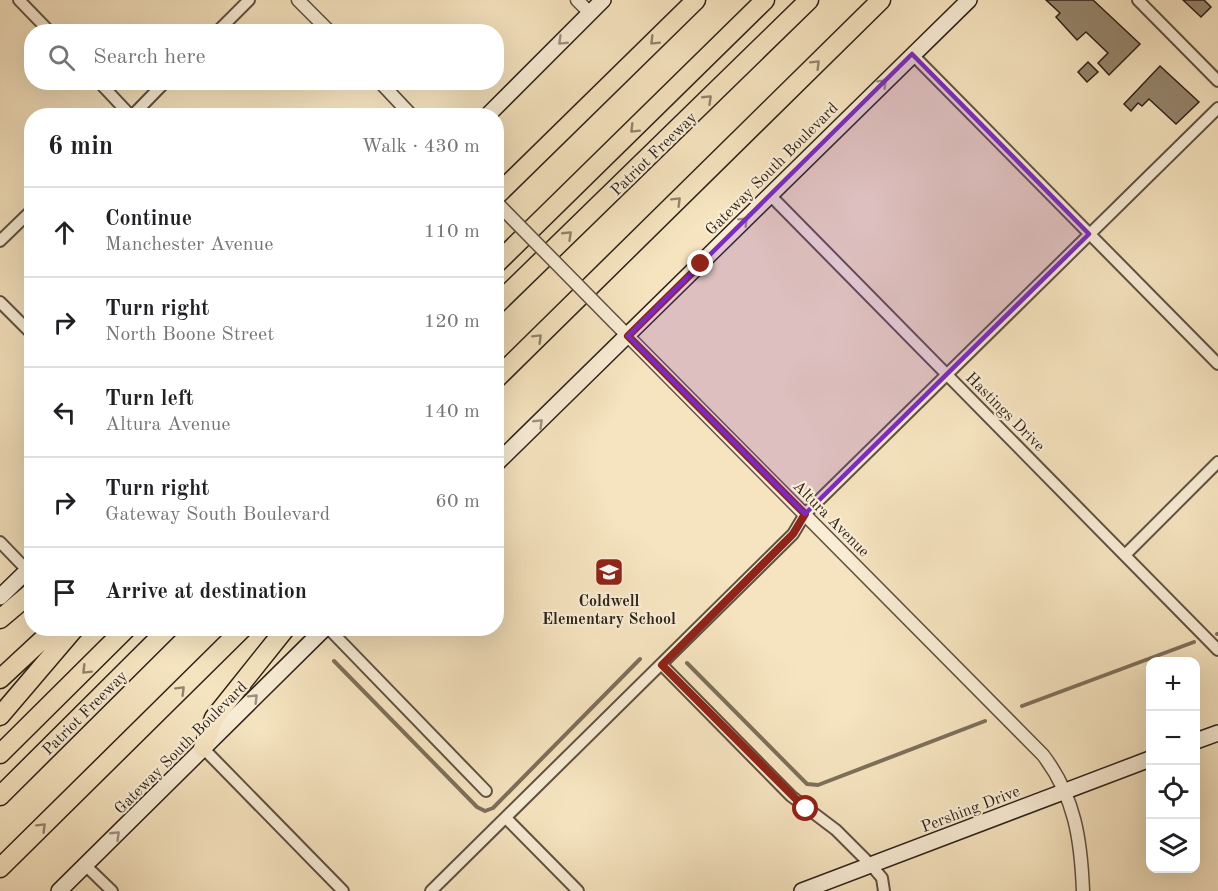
<!DOCTYPE html>
<meta charset="utf-8">
<style>
:root{--surface:#fff;--page:#f6f6f6;--text:#202124;--muted:#757577;--line:#e0e0e0}
body{margin:0;font-family:"Old Standard TT",serif;background:var(--page);color:var(--text)}
.controls{position:absolute;right:18px;bottom:18px;display:grid;overflow:hidden;border-radius:12px;box-shadow:0 6px 24px #0002}
.controls button{width:54px;height:54px;display:grid;place-items:center;padding:0;border:0;border-bottom:2px solid var(--line);background:var(--surface);color:var(--text);font:30px sans-serif}
.stop{position:absolute;width:18px;height:18px;margin:-14px;border:4px solid #8f2418;border-radius:50%;background:#fff}
.stop.end{background:#8f2418;border-color:#fff;box-shadow:0 2px 6px #0008}
.list{margin:0;padding:0;list-style:none}
h2{display:flex;justify-content:space-between;align-items:center;height:78px;margin:0;padding:0 24px;font-size:26px}
h2 small{font-size:20px;font-weight:400;color:var(--muted)}
.list li{display:grid;grid-template-columns:39px 1fr auto;gap:18px;align-items:center;box-sizing:border-box;height:90px;padding:0 24px;border-top:2px solid var(--line)}
.list b{display:block;font-size:22px;white-space:nowrap}
.list p{margin:0;font-size:20px;white-space:nowrap;color:var(--muted)}
.list em{font-size:20px;font-style:normal;color:var(--muted)}
.icon{flex:none;width:33px;height:33px;fill:none;stroke:currentColor;stroke-width:2;stroke-linecap:round;stroke-linejoin:round}
.map{position:relative;flex:none;width:1218px;height:891px;overflow:hidden}
.search{position:absolute;background:var(--surface);box-shadow:0 6px 24px #0002;left:24px;top:24px;width:480px;height:66px;display:flex;align-items:center;gap:15px;box-sizing:border-box;padding:0 21px;border-radius:24px;color:var(--muted);font-size:22px}
.panel{position:absolute;background:var(--surface);box-shadow:0 6px 24px #0002;left:24px;top:108px;width:480px;height:528px;border-radius:24px}
.map>svg:first-child{display:block}
</style>
<div class="map">
<svg width="1218" height="891" viewBox="0 0 1218 891">
<rect width="100%" height="100%" fill="#f6e4c0"/>
<filter id="stains"><feTurbulence type="fractalNoise" baseFrequency=".00333" numOctaves="4"/><feColorMatrix values="0 0 0 0 .2 0 0 0 0 .09 0 0 0 0 .02 0 0 0 .5 -.17"/></filter>
<radialGradient id="worn" r=".72"><stop offset=".6" stop-color="#630" stop-opacity="0"/><stop offset="1" stop-color="#630" stop-opacity=".3"/></radialGradient>
<g fill="none" stroke-linecap="round" stroke-linejoin="round">
<!-- stream -->
<path stroke="#7d6f5b" stroke-width="4" d="M1217,634H1218
M334,661L477,807L485,811L493,808L640,659
M687,663L807,784L818,785L985,721
M1022,706L1194,642"/>
</g>
<!-- building -->
<path fill="#96876f" stroke="#2d2218" stroke-width="1.5" d="M1046,0H1093L1140,44L1109,75L1098,63L1108,53L1086,32L1077,40L1056,17L1060,13Z
M1183,0H1204L1211,7L1201,17Z
M1088,62L1098,72L1087,82L1078,72Z
M1160,66L1199,102L1176,124L1149,99L1142,106L1138,103L1131,111L1124,104Z"/>
<g fill="none" stroke-linecap="round" stroke-linejoin="round">
<!-- minor casing -->
<g stroke="#5f5242" stroke-width="14">
<path id="minor" d="M19,0L50,32
M1138,0L1218,81
M217,32L249,0
M912,54L1218,364
M99,82L131,116
M132,116L165,82
M770,195L1218,650
M0,241L32,210
M0,302L32,334
M0,542L27,570
M1126,554L1218,462
M328,628L486,791
M662,665L791,796L836,830L871,865L882,878L884,891
M203,748L343,891
M507,819L578,891
M85,865L112,891
M431,891L793,534L805,514L1218,108"/>
</g>
<!-- tertiary casing -->
<g stroke="#5f5242" stroke-width="15">
<path id="tertiary" d="M298,0L330,32
M577,0L590,13
M380,82L412,116
M614,322L1043,755C1075,797 1081,840 1083,891"/>
</g>
<!-- secondary casing -->
<g stroke="#2d2218" stroke-width="18">
<path id="secondary" d="M487,116L603,0
M496,464L969,0
M0,597L32,566
M1196,741L1218,733
M59,891L325,628
M802,891L1150,759"/>
</g>
<!-- motorway casing -->
<g stroke="#2d2218" stroke-width="21">
<path id="motorway" d="M496,196L696,0
M496,264L765,0
M496,305L809,0
M496,379L881,0
M0,619L32,592
M0,679L55,628
M0,716L75,628
M203,748L214,718L286,628
M0,754L127,628
M0,796L169,628
M0,868L243,628"/>
</g>
<!-- minor -->
<use href="#minor" stroke="#f9edd6" stroke-width="10"/>
<!-- tertiary -->
<use href="#tertiary" stroke="#f9edd6" stroke-width="12"/>
<!-- secondary -->
<use href="#secondary" stroke="#f9edd6" stroke-width="15"/>
<!-- motorway -->
<use href="#motorway" stroke="#f6e4c0" stroke-width="18"/>
<!-- tertiary-bridge casing -->
<g stroke="#5f5242" stroke-width="15" stroke-linecap="butt">
<path id="tertiary-bridge" d="M496,202L614,322"/>
</g>
<!-- tertiary-bridge -->
<use href="#tertiary-bridge" stroke="#f9edd6" stroke-width="12"/>
</g>
<!-- one-way arrows -->
<defs><path id="oneway-chevron" d="M-2-3.5L2.5 0L-2 3.5" fill="none" stroke-width="1.6" stroke-linecap="round" stroke-linejoin="round" transform="scale(1.5)"/></defs>
<g stroke="#9d9280">
<use href="#oneway-chevron" transform="translate(562 41) rotate(136)"/>
<use href="#oneway-chevron" transform="translate(883 83) rotate(-45)"/>
<use href="#oneway-chevron" transform="translate(744 221) rotate(-45)"/>
<use href="#oneway-chevron" transform="translate(539 423) rotate(-44)"/>
<use href="#oneway-chevron" transform="translate(254 698) rotate(-45)"/>
<use href="#oneway-chevron" transform="translate(116 835) rotate(-44)"/>
</g>
<g stroke="#92836c">
<use href="#oneway-chevron" transform="translate(654 41) rotate(135)"/>
<use href="#oneway-chevron" transform="translate(816 64) rotate(-45)"/>
<use href="#oneway-chevron" transform="translate(708 99) rotate(-44)"/>
<use href="#oneway-chevron" transform="translate(634 129) rotate(135)"/>
<use href="#oneway-chevron" transform="translate(677 201) rotate(-45)"/>
<use href="#oneway-chevron" transform="translate(568 235) rotate(-44)"/>
<use href="#oneway-chevron" transform="translate(538 338) rotate(-45)"/>
<use href="#oneway-chevron" transform="translate(86 670) rotate(135)"/>
<use href="#oneway-chevron" transform="translate(181 690) rotate(-45)"/>
<use href="#oneway-chevron" transform="translate(42 827) rotate(-45)"/>
</g>
<g fill="none" stroke-linecap="round" stroke-linejoin="round">
<!-- route -->
<path stroke="#8f2418" stroke-width="8" d="M701,264L628,336L805,514L793,534L662,665L806,809"/>
</g>
<!-- marked area -->
<path fill="#7b2cbf" fill-opacity="0.2" stroke="#7b2cbf" stroke-width="4.5" stroke-linejoin="round" d="M912,54L1089,234L805,514L628,336Z"/>
<!-- icons -->
<defs>
<g id="school-square" transform="scale(1.5)"><rect x="-9" y="-9" width="18" height="18" rx="4" fill="#8f2418" stroke="#f9edd6"/><path d="M0-5L7-2L0 1L-7-2ZM-4 1L0 2.5L4 1V4Q0 6-4 4Z" fill="#fff"/></g>
</defs>
<g fill-rule="evenodd">
<use href="#school-square" x="609" y="572"/>
</g>
<g text-anchor="middle" stroke-width="4.5" stroke-linejoin="round" paint-order="stroke">
<!-- street labels -->
<g font-size="16" fill="#2d2218" stroke="#f9edd6">
<text transform="translate(653 153) rotate(-44)" y="6">Patriot Freeway</text>
<text transform="translate(771 168) rotate(-45)" y="6">Gateway South Boulevard</text>
<text transform="translate(1006 411) rotate(45)" y="6">Hastings Drive</text>
<text transform="translate(832 518) rotate(45)" y="6">Altura Avenue</text>
<text transform="translate(84 712) rotate(-45)" y="6">Patriot Freeway</text>
<text transform="translate(180 747) rotate(-45)" y="6">Gateway South Boulevard</text>
<text transform="translate(970 808) rotate(-21)" y="6">Pershing Drive</text>
</g>
<!-- poi labels -->
<g font-size="16" font-weight="bold" fill="#2d2218" stroke="#f9edd6">
<text x="609" y="606">Coldwell<tspan x="609" dy="18">Elementary School</tspan></text>
</g>
</g>
<rect width="100%" height="100%" filter="url(#stains)"/>
<rect width="100%" height="100%" fill="url(#worn)"/>
</svg>
<div class="controls">
<button>+</button>
<button>−</button>
<button><svg class="icon" aria-label="locate" viewBox="0 0 24 24"><circle cx="12" cy="12" r="6"/><path d="M12 2v4M12 18v4M2 12h4M18 12h4"/></svg></button>
<button><svg class="icon" aria-label="layers" viewBox="0 0 24 24"><path d="M12 4l9 5-9 5-9-5zM3 14l9 5 9-5"/></svg></button>
</div>
<div class="stop" style="left:806px;top:809px"></div>
<div class="stop end" style="left:701px;top:264px"></div>
<div class="search"><svg class="icon" aria-label="search" viewBox="0 0 24 24"><circle cx="10" cy="10" r="6"/><path d="M15 15l6 6"/></svg>Search here</div>
<section class="panel">
<h2>6 min<small>Walk · 430 m</small></h2>
<ul class="list">
<li><svg class="icon" aria-label="ahead" viewBox="0 0 24 24"><path d="M12 20V5M6 11l6-6 6 6"/></svg><div><b>Continue</b><p>Manchester Avenue</p></div><em>110 m</em></li>
<li><svg class="icon" aria-label="right" viewBox="0 0 24 24"><path d="M7 20v-9h11M14 6l5 5-5 5"/></svg><div><b>Turn right</b><p>North Boone Street</p></div><em>120 m</em></li>
<li><svg class="icon" aria-label="left" viewBox="0 0 24 24"><path d="M17 20v-9H6M10 6l-5 5 5 5"/></svg><div><b>Turn left</b><p>Altura Avenue</p></div><em>140 m</em></li>
<li><svg class="icon" aria-label="right" viewBox="0 0 24 24"><path d="M7 20v-9h11M14 6l5 5-5 5"/></svg><div><b>Turn right</b><p>Gateway South Boulevard</p></div><em>60 m</em></li>
<li><svg class="icon" aria-label="arrive" viewBox="0 0 24 24"><path d="M6 21V4h12l-3 4 3 4H6"/></svg><div><b>Arrive at destination</b></div></li>
</ul>
</section>
</div>
